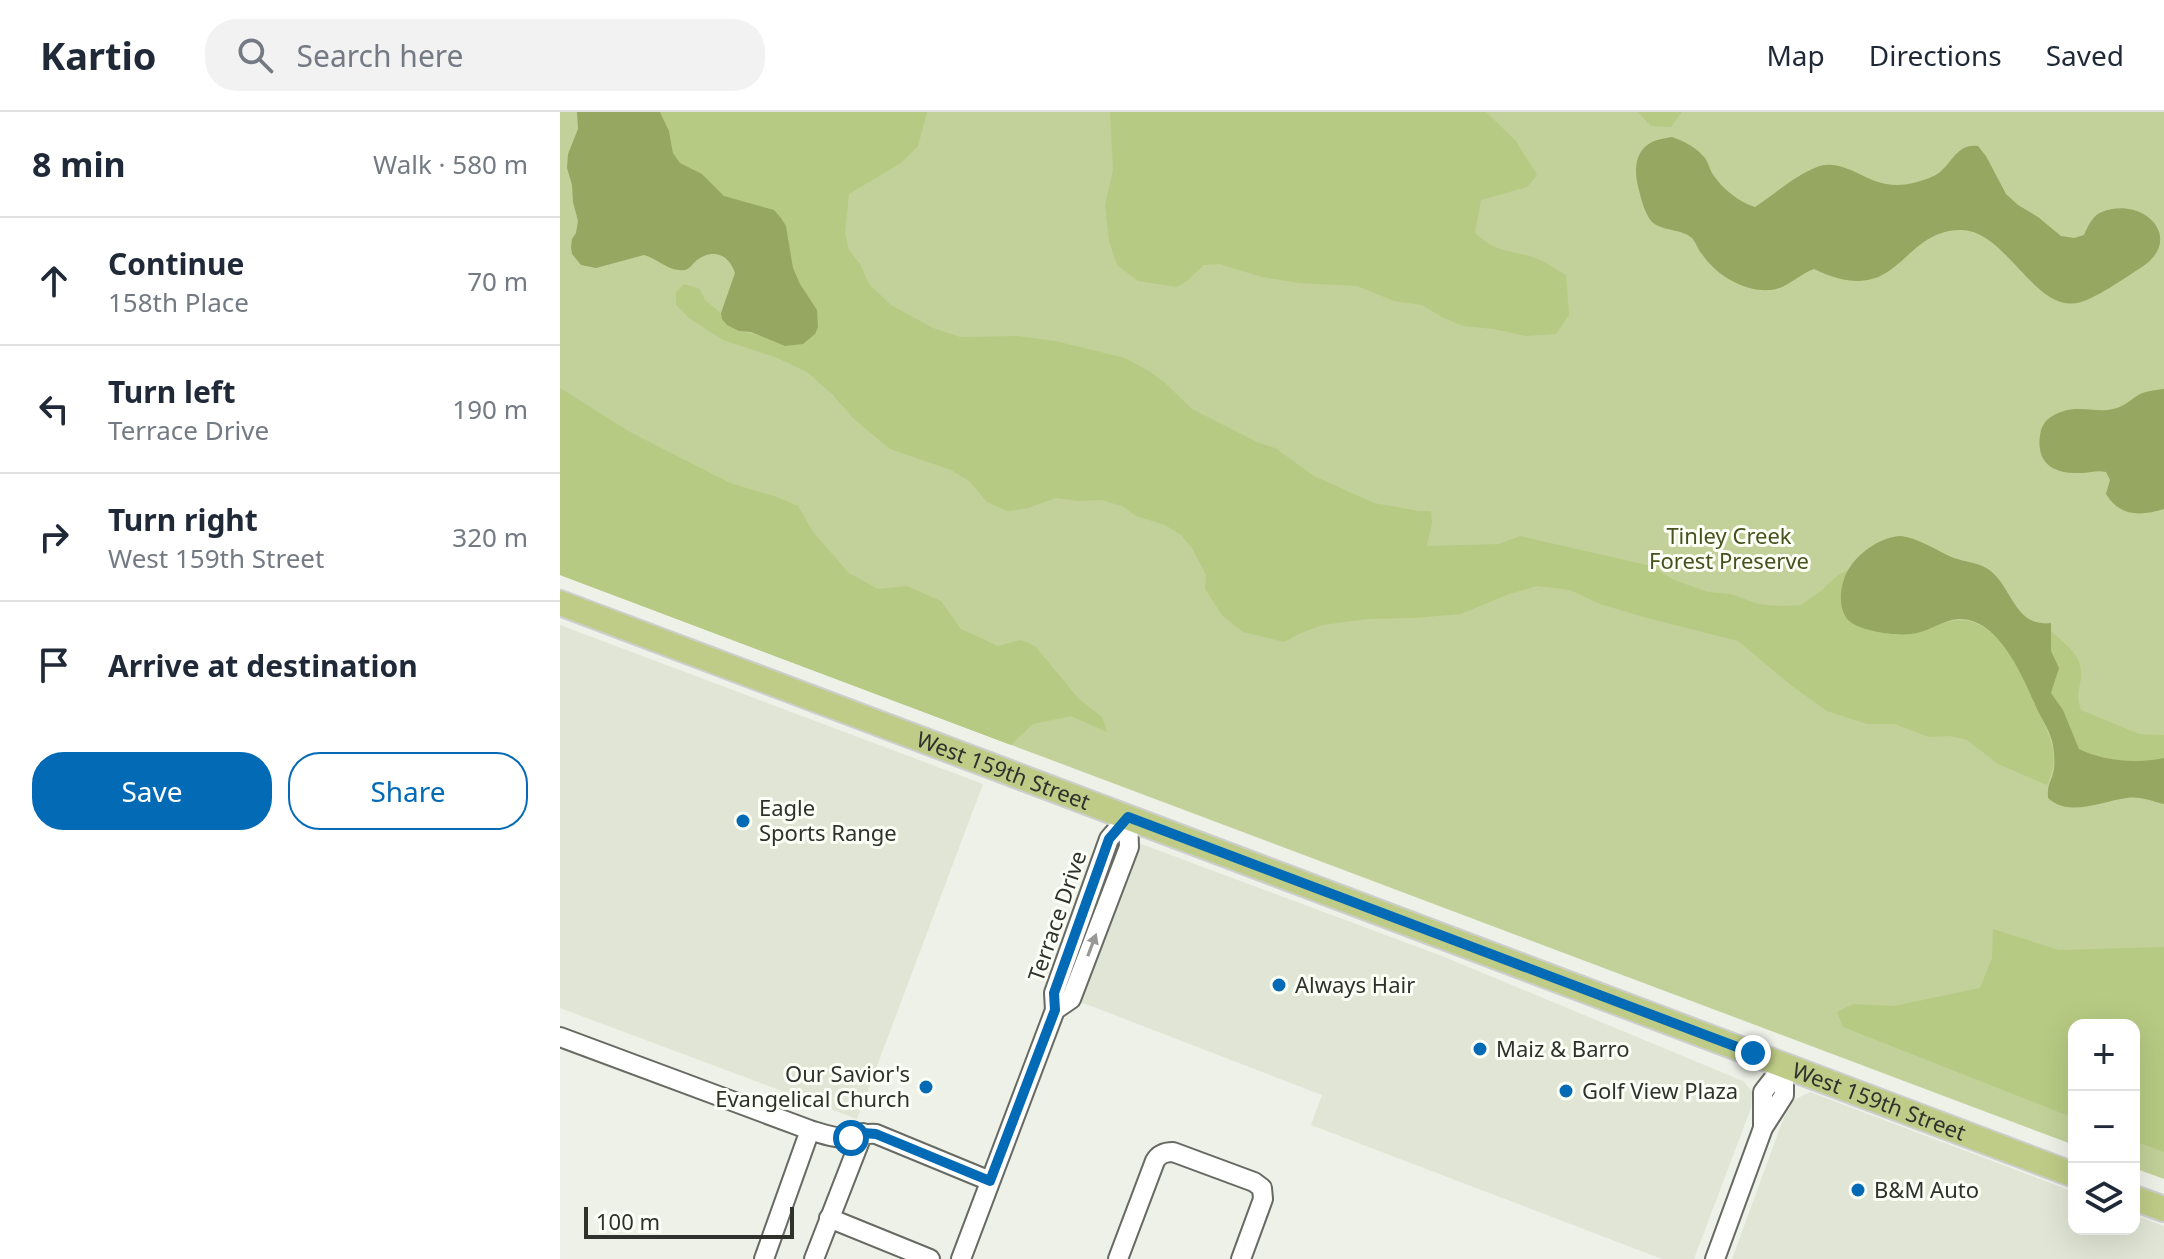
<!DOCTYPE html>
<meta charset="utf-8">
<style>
:root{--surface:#fff;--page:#f2f2f3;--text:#1f2937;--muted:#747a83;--line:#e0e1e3;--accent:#036ab6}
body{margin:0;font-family:"Noto Sans",sans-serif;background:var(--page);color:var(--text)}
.controls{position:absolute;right:24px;bottom:24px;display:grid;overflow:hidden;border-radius:16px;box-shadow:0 8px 32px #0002}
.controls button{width:72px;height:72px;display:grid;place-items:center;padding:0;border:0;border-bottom:2px solid var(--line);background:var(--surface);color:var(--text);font:40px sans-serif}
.scale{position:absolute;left:24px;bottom:20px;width:210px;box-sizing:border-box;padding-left:8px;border:4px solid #30312d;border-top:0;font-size:22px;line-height:28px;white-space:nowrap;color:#30312d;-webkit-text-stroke:6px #fcfff5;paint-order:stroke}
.stop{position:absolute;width:24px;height:24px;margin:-18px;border:6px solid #036ab6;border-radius:50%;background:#fff}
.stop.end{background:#036ab6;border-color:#fff;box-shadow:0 2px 8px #0008}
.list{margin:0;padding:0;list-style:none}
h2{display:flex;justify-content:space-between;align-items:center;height:104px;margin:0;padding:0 32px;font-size:34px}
h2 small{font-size:26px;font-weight:400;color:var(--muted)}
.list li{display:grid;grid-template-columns:52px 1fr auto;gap:24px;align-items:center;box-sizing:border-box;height:128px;padding:0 32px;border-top:2px solid var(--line)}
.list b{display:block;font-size:30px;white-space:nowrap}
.list p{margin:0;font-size:26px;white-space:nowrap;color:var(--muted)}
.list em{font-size:26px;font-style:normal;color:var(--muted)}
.actions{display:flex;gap:16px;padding:24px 32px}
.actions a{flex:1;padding:18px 0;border:2px solid var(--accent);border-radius:32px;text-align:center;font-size:28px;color:var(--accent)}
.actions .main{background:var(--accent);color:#fff}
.icon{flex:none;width:44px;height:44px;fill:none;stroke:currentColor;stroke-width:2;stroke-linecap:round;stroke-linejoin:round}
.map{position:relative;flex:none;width:1604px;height:1147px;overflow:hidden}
header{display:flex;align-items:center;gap:48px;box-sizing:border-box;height:112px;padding:0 40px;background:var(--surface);border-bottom:2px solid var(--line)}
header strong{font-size:38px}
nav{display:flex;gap:44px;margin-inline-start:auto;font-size:28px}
.search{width:560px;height:72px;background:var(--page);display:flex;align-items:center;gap:20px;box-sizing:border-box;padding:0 28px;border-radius:32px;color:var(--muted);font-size:30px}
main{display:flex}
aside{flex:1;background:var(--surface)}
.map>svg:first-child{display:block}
</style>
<header>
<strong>Kartio</strong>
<div class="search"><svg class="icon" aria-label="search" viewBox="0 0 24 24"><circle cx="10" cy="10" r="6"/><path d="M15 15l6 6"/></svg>Search here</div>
<nav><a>Map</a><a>Directions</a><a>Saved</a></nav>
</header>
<main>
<aside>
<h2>8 min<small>Walk · 580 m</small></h2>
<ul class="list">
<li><svg class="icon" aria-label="ahead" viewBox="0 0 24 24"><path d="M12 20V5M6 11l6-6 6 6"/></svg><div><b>Continue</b><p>158th Place</p></div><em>70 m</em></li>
<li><svg class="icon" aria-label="left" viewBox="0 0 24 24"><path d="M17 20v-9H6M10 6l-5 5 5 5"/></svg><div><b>Turn left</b><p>Terrace Drive</p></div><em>190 m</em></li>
<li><svg class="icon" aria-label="right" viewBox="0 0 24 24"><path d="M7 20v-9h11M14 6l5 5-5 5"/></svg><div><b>Turn right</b><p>West 159th Street</p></div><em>320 m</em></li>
<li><svg class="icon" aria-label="arrive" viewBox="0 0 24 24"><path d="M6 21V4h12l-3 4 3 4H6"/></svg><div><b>Arrive at destination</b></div></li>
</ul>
<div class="actions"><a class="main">Save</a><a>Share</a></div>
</aside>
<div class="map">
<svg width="1604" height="1147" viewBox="0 0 1604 1147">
<rect width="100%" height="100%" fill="#eef1e8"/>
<!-- built -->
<path fill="#e0e5d5" d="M0,513L423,672L297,1007L0,896Z
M576,730L882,844L1183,969L1192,979L1191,996L1134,1147H1102L751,1013L762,983L518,889Z
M1250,980L1514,1080V1117H1574V1103L1604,1114V1147H1172L1224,1005L1234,988Z"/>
<!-- green -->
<path fill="#c2d199" d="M0,0H1604V1067L1574,1056V913H1514V1033L0,463Z"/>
<!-- forest -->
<path fill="#b7ca83" d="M100,0H367L358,34L341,51L289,82L285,121L289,138L300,152L309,172L331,193L373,216L400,225L458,224L495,229L565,246L589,259L604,270L632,297L699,331L715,336L754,364L814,391L859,399H871L872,411L867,434L939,432L960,424L1091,454L1114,468L1148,480L1171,482L1198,492L1221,494L1241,493L1263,477L1278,463L1288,458C1282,477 1274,502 1295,512C1323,526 1351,519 1379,512C1392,509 1402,506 1415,511C1450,525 1464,566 1478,598C1490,625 1501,644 1487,673L1438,652L1407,628L1390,624L1369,625L1334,612H1307L1267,599L1232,574L1178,529L1087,506L1040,492L1010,478L977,474L949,482L901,502L854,506L808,507L763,513L741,521L724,530L683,520L662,503L645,477L646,463L632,436L621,423L605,413L576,404L562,394L541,388L518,389L496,386L468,396L447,399L427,390L409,369L391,358L330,337L294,307L272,282L247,260L215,245L163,228L129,206L116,193V180L124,172L140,177L145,188L161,201L162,207L179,219L203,224L249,227C271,208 247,188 238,169C231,155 229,140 228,124L187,91L164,84L142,62L120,51L113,41L109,19Z
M550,0H926L956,29L977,63L967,75L921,88L915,121C938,143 951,137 978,147C987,151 997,158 1006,163L1009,203L996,222L966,224L933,217L903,214L882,205L862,193L834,189L797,174L739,171L702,165L659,152L644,153L627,169L617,175L578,169L557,153L549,129L545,93L553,58Z
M1078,0H1122L1111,15L1091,14Z
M0,276L70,320L170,371L217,385L238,394L253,420L289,461L318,477L347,474L381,489L401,517L438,534L461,528L475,534L518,586L542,605L547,620L511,604L473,612L451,633L0,463Z
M1491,519C1506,533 1523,543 1521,566C1519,581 1516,582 1521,598L1579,622L1604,623V646C1577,652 1543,649 1519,637L1503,598L1491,581L1499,556L1491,540Z
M1433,817L1499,838L1604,835V1040L1574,1029V913H1514V1006L1283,915L1277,900L1293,892L1334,894L1420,876L1432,846Z"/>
<!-- water -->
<path fill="#95a761" d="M17,0H100L109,19L113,41L120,51L142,62L164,84L214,98L221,106L226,114L233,156L240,172L257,198L258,215L255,222L243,232L225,234L191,220L179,219L167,213L162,207L161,201L175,161C170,144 155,137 140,146C131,151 131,160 119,158C106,157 96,146 84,143L36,156L21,153L12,142L11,135L12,127L16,121L18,109L13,90L12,73L7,56L8,42L18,17Z
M1112,25C1124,29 1137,36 1145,46C1149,52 1150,59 1154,64C1163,77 1179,90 1195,95C1215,82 1234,64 1257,55C1277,47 1297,62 1315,69C1329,74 1343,74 1357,70C1364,68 1374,65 1380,60C1393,49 1398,31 1418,34L1426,44L1446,82L1458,93L1478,105L1501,124L1514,126L1524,123C1528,114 1533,103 1542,100C1563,91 1592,99 1599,120C1604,135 1593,148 1582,155C1566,165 1534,188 1517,191C1474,199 1446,119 1402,118C1339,117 1341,199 1254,157C1239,162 1227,177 1210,178C1184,180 1156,163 1142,142C1138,138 1136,130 1132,126C1122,117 1102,119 1092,110C1086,103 1082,91 1080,82C1074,62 1072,39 1094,29C1099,27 1107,26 1112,25Z
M1604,277V397C1581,404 1560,405 1546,382L1550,368L1546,360C1537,358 1530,361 1521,361C1494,362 1476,352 1480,323C1482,309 1491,303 1504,299C1520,294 1538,301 1553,297C1564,295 1571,287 1580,282C1587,279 1596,278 1604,277Z
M1341,424C1359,427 1371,435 1387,443C1400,450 1416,449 1428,457C1452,473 1454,516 1491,511V539L1499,556L1491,581L1503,598L1519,637C1543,649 1577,652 1604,646V692C1591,689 1581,684 1567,686C1541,689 1510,706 1488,686C1487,670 1492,670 1494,657C1495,650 1494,639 1493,633C1491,621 1483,609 1478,599C1464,568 1440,505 1398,507C1384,508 1371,518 1357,521C1340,525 1306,520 1292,511C1275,500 1280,469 1290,455C1301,439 1321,425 1341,424Z"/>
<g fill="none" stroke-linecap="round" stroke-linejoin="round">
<!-- minor casing -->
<g stroke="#676a62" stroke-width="22">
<path id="minor" d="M495,898L511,887L569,735L568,705
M0,925L250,1018C263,1022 276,1027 290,1026C301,1024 302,1021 316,1022L430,1069
M1203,1016V980L1224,953
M269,1106L370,1147
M204,1147L250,1018
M254,1147L303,1021
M401,1147L495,898L494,881L549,727L568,705
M558,1147L595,1049C599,1042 605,1040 613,1040L694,1070L702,1076L703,1087L681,1147
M1155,1147L1203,1016L1224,983V953"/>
</g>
<!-- major casing -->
<g stroke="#cdcecd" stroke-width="28">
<g id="major">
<path id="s1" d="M0,491L1514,1063"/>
<path d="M1574,1086L1604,1097"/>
</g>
</g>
<!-- minor -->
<use href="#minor" stroke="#fff" stroke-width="18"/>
<!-- major -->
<use href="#major" stroke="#becc87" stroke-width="24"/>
</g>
<!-- one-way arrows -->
<defs><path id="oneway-solid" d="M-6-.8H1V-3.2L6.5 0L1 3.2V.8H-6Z" transform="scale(2)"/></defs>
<use fill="#989896" href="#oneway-solid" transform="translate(532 833) rotate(-69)"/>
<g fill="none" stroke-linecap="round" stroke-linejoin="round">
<!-- route -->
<path stroke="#036ab6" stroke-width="10" d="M291,1026L303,1021L316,1022L430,1069L495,898L494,881L549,727L568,705L1193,941"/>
</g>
<!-- markers -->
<g fill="#036ab6" stroke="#fcfff5" stroke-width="3">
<circle cx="183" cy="709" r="8"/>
<circle cx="719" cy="873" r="8"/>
<circle cx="920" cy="937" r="8"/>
<circle cx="366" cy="975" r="8"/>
<circle cx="1006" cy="979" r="8"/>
<circle cx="1298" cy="1078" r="8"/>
</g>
<g text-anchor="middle" stroke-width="6" stroke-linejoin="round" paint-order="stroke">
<!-- park labels -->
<g font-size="22" fill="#46511e" stroke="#fcfff5">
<text x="1169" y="432">Tinley Creek<tspan x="1169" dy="25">Forest Preserve</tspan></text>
</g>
<!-- street labels -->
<g font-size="22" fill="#30312d" stroke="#fcfff5">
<text dy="8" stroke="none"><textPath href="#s1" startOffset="474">West 159th Street</textPath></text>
<text transform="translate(497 804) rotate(-71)" y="8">Terrace Drive</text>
<text dy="8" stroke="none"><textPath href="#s1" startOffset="1410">West 159th Street</textPath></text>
</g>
<!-- poi labels -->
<g font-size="22" fill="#30312d" stroke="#fcfff5" text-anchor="start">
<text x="199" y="704">Eagle<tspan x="199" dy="25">Sports Range</tspan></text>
<text x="735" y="881">Always Hair</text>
<text x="936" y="945">Maiz &amp; Barro</text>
<text x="350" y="970" text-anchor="end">Our Savior's<tspan x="350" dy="25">Evangelical Church</tspan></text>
<text x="1022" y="987">Golf View Plaza</text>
<text x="1314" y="1086">B&amp;M Auto</text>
</g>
</g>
</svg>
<div class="controls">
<button>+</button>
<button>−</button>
<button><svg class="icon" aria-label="layers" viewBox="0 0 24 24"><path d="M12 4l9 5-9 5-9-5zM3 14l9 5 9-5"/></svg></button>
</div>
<div class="scale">100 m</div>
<div class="stop" style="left:291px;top:1026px"></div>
<div class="stop end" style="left:1193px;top:941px"></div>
</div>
</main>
